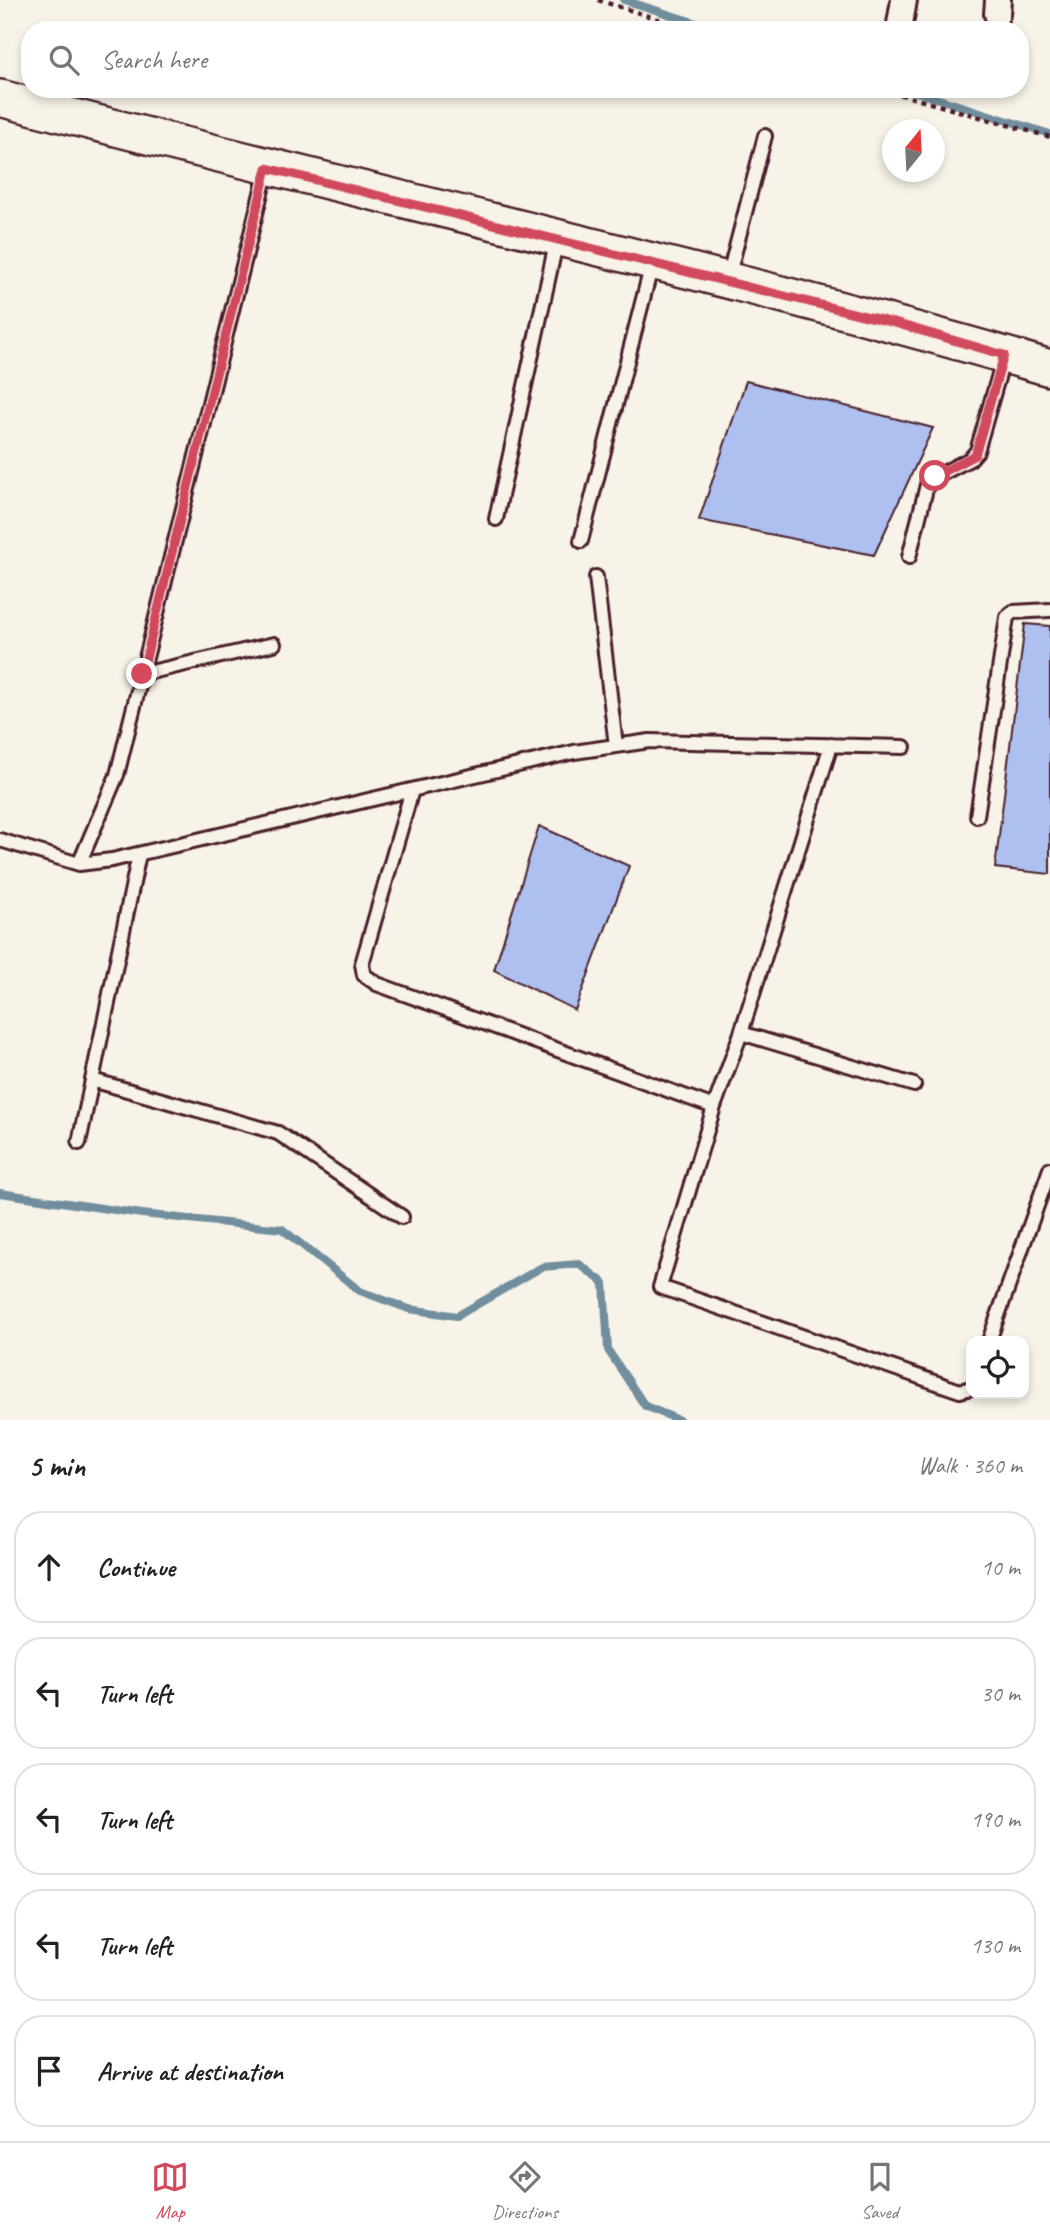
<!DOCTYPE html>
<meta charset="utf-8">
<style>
:root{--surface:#fff;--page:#f2f2f2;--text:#222;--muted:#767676;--line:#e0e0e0;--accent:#d1495b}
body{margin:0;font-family:Caveat,sans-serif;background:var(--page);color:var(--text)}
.controls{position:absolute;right:21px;bottom:21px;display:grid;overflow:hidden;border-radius:14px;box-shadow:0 4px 10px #0003}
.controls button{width:63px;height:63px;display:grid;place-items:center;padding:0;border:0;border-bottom:2px solid var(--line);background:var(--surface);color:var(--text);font:35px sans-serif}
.compass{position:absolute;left:882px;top:119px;width:63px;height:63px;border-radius:50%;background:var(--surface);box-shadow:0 4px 10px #0003;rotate:18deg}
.stop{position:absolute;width:21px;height:21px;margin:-16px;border:5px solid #d1495b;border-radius:50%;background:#fff}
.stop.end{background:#d1495b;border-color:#fff;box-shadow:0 2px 7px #0008}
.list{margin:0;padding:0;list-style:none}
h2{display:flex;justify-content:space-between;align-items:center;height:91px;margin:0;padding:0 28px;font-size:30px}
h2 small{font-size:23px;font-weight:400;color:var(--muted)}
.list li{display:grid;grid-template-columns:46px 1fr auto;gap:21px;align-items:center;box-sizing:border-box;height:112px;margin:0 14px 14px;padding:0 14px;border:2px solid var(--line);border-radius:28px}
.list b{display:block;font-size:26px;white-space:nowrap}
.list em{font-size:23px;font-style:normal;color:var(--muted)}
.icon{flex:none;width:38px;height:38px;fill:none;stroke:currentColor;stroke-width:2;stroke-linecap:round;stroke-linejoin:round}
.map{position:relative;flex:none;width:1050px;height:1420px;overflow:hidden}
.search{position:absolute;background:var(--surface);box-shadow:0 4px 10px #0003;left:21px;right:21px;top:21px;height:77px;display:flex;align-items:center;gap:18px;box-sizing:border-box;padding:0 24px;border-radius:28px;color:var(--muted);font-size:26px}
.sheet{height:721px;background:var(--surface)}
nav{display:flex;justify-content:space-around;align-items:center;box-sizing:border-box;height:98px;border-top:2px solid var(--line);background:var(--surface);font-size:19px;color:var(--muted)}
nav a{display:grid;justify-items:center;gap:4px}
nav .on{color:var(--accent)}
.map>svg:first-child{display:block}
</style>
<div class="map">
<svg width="1050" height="1420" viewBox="0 0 1050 1420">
<rect width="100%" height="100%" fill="#f7f3e8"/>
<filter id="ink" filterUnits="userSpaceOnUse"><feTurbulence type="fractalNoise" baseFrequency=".0143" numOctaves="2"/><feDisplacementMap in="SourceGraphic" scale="14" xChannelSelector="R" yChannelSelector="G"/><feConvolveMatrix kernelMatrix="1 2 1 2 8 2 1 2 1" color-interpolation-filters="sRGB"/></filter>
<g filter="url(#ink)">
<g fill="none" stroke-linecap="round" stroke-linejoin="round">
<!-- stream -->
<path stroke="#708e9d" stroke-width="8" d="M624,0L718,30
M907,89L1050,134
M0,1193L142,1214L282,1229L360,1291L409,1309L457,1316L542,1267L579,1264L604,1283L608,1350L645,1406L679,1420"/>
</g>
<!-- building -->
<path fill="#aec0ef" stroke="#4a1f2b" stroke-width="2" d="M746,381L933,428L874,555L699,520Z
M1025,624L1050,626V874L995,868Z
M539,826L629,866L575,1010L494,970Z"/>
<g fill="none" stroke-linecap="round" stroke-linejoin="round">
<!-- lane casing -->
<g stroke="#4a1f2b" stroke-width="18">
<path id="lane" d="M728,278L765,136
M496,519L557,239
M581,541L652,264
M909,557L928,481L970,459L977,451L1004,357
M596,577L616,746
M142,674L274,644
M831,745L741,1033L714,1107L660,1287L960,1391L971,1388
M412,790L362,964L364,975L377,984L714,1107
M977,816L1007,617L1013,612L1050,610
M0,840L79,864L112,860L574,752L650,741L904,747
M79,864L117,775L267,169
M741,1033L914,1085
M92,1080L278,1133L402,1217
M79,1143L139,854
M989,1341L1050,1169"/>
</g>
<!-- street casing -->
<g stroke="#4a1f2b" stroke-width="30">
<path id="street" d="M997,14L998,0
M899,30L904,0"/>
</g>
<!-- secondary casing -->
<g stroke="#4a1f2b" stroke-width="40">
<path id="secondary" d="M0,98C349,190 703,267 1050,368"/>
</g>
<!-- path -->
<path stroke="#4a1f2b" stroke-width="4.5" stroke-dasharray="5 5" stroke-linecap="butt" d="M598,0L692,30
M881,89L1050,137"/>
<!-- lane -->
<use href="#lane" stroke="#f7f3e8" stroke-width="12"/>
<!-- street -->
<use href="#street" stroke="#f7f3e8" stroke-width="24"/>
<!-- secondary -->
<use href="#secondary" stroke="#f7f3e8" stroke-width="35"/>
</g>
</g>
<g fill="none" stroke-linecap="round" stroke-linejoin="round" filter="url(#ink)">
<!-- route -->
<path stroke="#d1495b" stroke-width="9" d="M142,674L267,168L898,324L1004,355L975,455L935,476"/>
</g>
</svg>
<div class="controls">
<button><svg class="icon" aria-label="locate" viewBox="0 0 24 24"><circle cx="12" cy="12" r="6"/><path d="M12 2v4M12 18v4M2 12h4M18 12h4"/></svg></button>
</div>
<svg class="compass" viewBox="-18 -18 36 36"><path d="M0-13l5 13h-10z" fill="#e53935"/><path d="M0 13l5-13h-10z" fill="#767676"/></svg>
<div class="stop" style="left:935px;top:476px"></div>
<div class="stop end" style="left:142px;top:674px"></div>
<div class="search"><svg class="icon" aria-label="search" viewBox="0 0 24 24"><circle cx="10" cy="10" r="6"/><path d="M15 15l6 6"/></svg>Search here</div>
</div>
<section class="sheet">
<h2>5 min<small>Walk · 360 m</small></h2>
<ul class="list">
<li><svg class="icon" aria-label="ahead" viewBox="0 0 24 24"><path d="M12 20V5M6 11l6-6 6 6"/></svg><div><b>Continue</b></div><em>10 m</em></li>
<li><svg class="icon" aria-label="left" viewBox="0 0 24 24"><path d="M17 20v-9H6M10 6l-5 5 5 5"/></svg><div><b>Turn left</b></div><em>30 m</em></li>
<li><svg class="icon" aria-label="left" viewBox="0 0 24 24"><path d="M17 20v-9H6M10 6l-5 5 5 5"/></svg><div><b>Turn left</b></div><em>190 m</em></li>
<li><svg class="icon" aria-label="left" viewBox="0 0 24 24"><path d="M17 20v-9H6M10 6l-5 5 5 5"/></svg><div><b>Turn left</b></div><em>130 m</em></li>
<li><svg class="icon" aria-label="arrive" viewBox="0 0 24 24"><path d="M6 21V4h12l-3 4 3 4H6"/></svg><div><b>Arrive at destination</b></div></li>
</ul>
</section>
<nav>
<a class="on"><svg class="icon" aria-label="map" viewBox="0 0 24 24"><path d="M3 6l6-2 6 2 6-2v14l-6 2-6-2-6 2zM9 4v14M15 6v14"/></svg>Map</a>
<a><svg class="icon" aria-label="directions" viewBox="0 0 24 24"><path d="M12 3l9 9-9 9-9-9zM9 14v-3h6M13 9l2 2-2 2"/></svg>Directions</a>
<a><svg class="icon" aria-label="saved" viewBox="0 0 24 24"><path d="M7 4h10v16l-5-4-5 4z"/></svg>Saved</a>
</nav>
